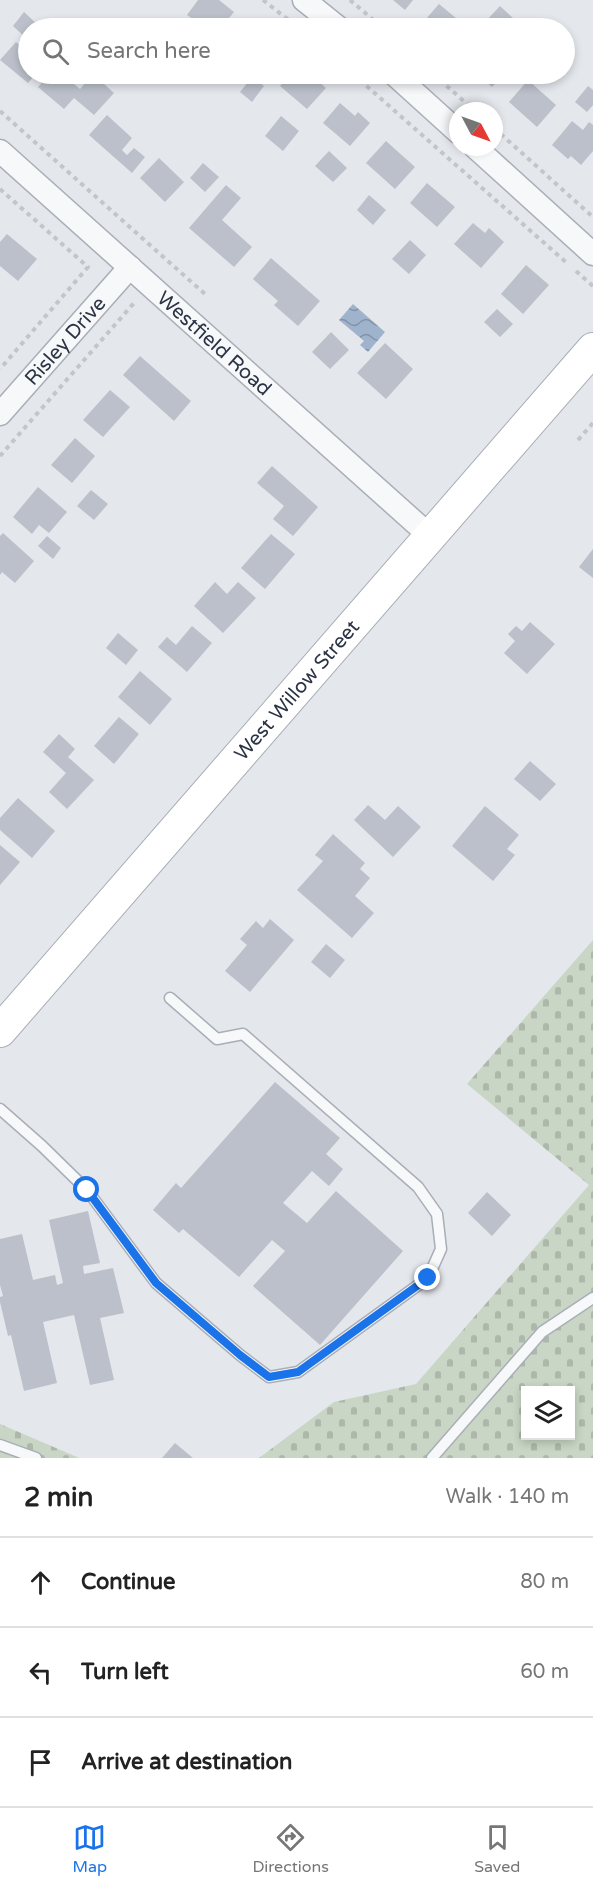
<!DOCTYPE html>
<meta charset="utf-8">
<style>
:root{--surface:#fff;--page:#f6f6f6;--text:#222;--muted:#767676;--line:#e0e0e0;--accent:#1a73e8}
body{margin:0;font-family:"Varela Round",sans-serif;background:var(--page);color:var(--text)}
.controls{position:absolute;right:18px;bottom:18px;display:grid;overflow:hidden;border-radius:0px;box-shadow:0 3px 9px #0003}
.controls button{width:54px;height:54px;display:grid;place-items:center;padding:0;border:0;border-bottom:2px solid var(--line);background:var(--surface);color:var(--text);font:30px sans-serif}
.compass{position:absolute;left:449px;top:102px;width:54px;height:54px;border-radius:50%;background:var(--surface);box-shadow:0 3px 9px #0003;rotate:131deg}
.stop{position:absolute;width:18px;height:18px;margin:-14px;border:4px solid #1a73e8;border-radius:50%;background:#fff}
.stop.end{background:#1a73e8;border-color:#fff;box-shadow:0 2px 6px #0008}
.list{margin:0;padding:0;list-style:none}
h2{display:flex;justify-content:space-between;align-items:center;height:78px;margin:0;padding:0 24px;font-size:26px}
h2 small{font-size:20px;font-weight:400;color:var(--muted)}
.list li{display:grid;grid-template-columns:39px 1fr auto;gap:18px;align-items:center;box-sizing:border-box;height:90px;padding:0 24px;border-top:2px solid var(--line)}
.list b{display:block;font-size:22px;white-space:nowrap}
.list em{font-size:20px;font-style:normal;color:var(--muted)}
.icon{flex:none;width:33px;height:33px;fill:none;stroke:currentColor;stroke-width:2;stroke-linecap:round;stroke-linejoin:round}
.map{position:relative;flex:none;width:593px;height:1458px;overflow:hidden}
.search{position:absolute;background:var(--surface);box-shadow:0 3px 9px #0003;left:18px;right:18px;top:18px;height:66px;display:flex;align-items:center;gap:15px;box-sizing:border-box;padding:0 21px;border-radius:33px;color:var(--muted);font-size:22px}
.sheet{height:348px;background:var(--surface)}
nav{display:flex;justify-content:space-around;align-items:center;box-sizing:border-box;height:84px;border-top:2px solid var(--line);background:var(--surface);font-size:16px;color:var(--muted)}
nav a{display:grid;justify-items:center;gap:3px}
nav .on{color:var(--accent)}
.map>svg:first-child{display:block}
</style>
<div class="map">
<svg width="593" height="1458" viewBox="0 0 593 1458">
<defs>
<pattern id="cemetery-stones" width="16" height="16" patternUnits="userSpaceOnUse" patternTransform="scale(1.5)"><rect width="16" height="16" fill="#c9d6c5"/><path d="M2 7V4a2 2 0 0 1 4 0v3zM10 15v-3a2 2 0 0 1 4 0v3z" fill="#adb8ab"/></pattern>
<pattern id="water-waves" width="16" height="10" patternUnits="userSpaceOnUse" patternTransform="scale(1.5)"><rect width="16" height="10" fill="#9fb4cc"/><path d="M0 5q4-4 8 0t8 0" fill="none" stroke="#8293a7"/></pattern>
</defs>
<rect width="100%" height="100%" fill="#e4e7ec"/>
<!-- cemetery -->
<path fill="url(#cemetery-stones)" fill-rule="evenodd" d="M593,940V1458H259L334,1402L416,1384L589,1185L467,1084ZM526,1390H570V1436H526Z
M0,1424L77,1457L78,1458H0Z"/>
<!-- water -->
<path fill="url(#water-waves)" d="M353,304L385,332L368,352L360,345L364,341L339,320Z"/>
<!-- building -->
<path fill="#bbc0ca" d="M198,0H219L234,12L221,28H194L198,23L187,15Z
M393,0H413L405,10Z
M439,4L468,28L419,27Z
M500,6L513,18L504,28H491L485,22Z
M24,12L39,26L37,28H28L27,39L13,26Z
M16,42L28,52V74H36L28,83L0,60Z
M50,74H62L80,89L93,74L114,93L94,115L74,98L64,109L38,87Z
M291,74H305L309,77L311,75L326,88L307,109L280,86Z
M471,74H504L492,87L480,77L478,80Z
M252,77L264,86L252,102L240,92Z
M528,80L556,105L537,127L509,102Z
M588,86L593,90V105L587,112L575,102Z
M340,103L355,116L358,112L370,123L350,146L323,123Z
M107,115L132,138L122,150L127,155L134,148L145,157L132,173L89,135Z
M281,116L299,131L283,151L265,136Z
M572,121L583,130L589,122L593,125V151L581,165L571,156L568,159L552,145Z
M386,141L415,167L395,189L366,163Z
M329,151L347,168L333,182L315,166Z
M159,158L184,182L165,202L140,178Z
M203,163L219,177L205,192L190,178Z
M427,183L455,207L437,227L410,203Z
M226,185L241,198L222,220L252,247L234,267L189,228Z
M369,195L386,210L373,225L357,210Z
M473,223L485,233L489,228L504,242L481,268L454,244Z
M7,234L37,259L18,281L0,266V242Z
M410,240L426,255L409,274L392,259Z
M271,258L320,301L298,326L274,305L278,301L253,279Z
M526,265L549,285L523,314L501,294Z
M497,309L513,324L500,337L484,322Z
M331,332L349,350L330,369L312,352Z
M385,343L413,369L386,399L357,373Z
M140,356L191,401L174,421L123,375Z
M110,390L130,407L103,437L83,420Z
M75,438L95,456L72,483L51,465Z
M272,466L318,507L293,536L273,519L284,506L257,483Z
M38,487L67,512L49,533L39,525L32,534L13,517Z
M91,490L108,504L94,520L77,506Z
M3,533L34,561L15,583L2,572L0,575V536Z
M271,534L295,554L265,589L241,568Z
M47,536L61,548L53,559L38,546Z
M593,549V578L579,567Z
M215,582L227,594L238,582L256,598L223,633L194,606Z
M530,622L555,644L527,674L504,653L515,641L508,634L516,626L522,631Z
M192,626L212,643L187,672L158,647L167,637L176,645Z
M118,633L138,650L126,665L106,648Z
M140,671L172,699L150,725L118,697Z
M119,717L139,734L114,764L94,746Z
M59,734L75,749L68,757L94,780L67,809L49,792L66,773L43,752Z
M530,761L556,784L540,801L514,779Z
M18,798L55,831L32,858L0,830V818Z
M368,805L385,820L398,806L421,827L393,857L354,820Z
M485,806L519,835L507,849L515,855L493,881L452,846Z
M333,834L365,863L360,869L370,878L355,896L374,913L352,938L297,890L323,861L315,855Z
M0,845L20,862L0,885Z
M270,919L294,940L250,992L225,971L247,945L240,939L256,921L263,928Z
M326,944L345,960L330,978L311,962Z
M275,1082L340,1138L326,1154L343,1169L329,1186L312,1171L283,1203L307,1223L336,1191L403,1251L320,1345L253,1286L285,1251L272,1240L239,1277L183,1229L179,1233L153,1210L176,1183L181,1188Z
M487,1192L511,1215L492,1236L468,1213Z
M88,1211L100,1263L83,1266L84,1274L113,1268L124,1313L100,1318L114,1380L90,1385L74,1315L43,1322L57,1383L24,1391L11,1335L8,1336L0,1302V1297L3,1296L0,1285V1239L22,1234L33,1280L55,1275L57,1285L63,1283L49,1220Z
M175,1443L193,1458H162Z"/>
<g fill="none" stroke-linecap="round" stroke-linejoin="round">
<!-- lane casing -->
<g stroke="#a9aeb7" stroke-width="13">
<path id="lane" d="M0,1109L42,1146L87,1190L156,1283L240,1355L269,1377L298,1372L428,1278L441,1249L437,1214L418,1187L243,1034L217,1039L170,998
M0,1445L36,1458
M432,1458L542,1332L593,1298"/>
</g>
<!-- street casing -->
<g stroke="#a9aeb7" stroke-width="25">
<g id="street">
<path d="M304,0L339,28"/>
<path d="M394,74L458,132"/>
<path d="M475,147L593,254"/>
<path id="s1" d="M0,151L430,536"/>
<path id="s2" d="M0,414L130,267"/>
</g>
</g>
<!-- secondary casing -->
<g stroke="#a9aeb7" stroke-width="34">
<g id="secondary">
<path id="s3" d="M0,1031L593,349"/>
</g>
</g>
<!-- path -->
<path stroke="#c2c5cb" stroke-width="4" stroke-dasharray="4.5 4.5" stroke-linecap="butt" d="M263,0L299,28
M350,0L383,28
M353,74L568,264
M433,74L475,111
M0,111L206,295
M494,128L593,217
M0,189L88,267L0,369
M576,271L593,286
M578,440L593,423
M0,456L134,303L136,304"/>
<!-- lane -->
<use href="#lane" stroke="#f7f8fa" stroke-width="10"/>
<!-- street -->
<use href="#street" stroke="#f7f8fa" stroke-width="22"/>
<!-- secondary -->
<use href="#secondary" stroke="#fff" stroke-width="32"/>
</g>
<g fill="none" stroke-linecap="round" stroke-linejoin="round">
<!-- route -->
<path stroke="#1a73e8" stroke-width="8" d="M87,1190L156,1283L240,1355L269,1377L298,1372L428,1278"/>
</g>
<g text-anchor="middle" stroke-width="4.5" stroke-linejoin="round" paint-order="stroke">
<!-- street labels -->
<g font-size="20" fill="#2b3445" stroke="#f4f6f9">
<text dy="7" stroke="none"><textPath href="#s2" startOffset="98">Risley Drive</textPath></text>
<text dy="7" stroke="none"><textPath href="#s1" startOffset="288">Westfield Road</textPath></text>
<text dy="7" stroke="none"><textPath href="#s3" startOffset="452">West Willow Street</textPath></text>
</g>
</g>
</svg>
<div class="controls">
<button><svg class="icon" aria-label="layers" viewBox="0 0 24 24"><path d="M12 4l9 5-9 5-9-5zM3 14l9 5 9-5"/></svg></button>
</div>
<svg class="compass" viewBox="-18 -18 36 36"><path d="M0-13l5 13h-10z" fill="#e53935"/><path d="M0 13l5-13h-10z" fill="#767676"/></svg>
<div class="stop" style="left:87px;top:1190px"></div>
<div class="stop end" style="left:428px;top:1278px"></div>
<div class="search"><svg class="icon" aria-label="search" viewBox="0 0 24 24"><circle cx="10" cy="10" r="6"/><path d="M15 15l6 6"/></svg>Search here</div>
</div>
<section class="sheet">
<h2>2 min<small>Walk · 140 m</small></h2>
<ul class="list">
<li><svg class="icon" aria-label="ahead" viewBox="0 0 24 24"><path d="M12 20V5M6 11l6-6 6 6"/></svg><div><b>Continue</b></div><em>80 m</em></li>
<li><svg class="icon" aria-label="left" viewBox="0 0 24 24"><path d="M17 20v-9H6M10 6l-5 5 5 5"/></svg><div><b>Turn left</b></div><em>60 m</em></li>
<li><svg class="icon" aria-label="arrive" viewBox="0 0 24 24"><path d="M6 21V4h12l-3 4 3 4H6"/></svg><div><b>Arrive at destination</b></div></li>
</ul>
</section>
<nav>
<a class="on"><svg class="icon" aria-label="map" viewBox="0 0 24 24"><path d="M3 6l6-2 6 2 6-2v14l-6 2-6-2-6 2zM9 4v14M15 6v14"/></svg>Map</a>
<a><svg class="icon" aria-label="directions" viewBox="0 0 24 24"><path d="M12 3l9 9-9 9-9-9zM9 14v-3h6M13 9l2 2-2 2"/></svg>Directions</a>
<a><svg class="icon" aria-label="saved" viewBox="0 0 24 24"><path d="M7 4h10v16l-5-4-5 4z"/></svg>Saved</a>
</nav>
